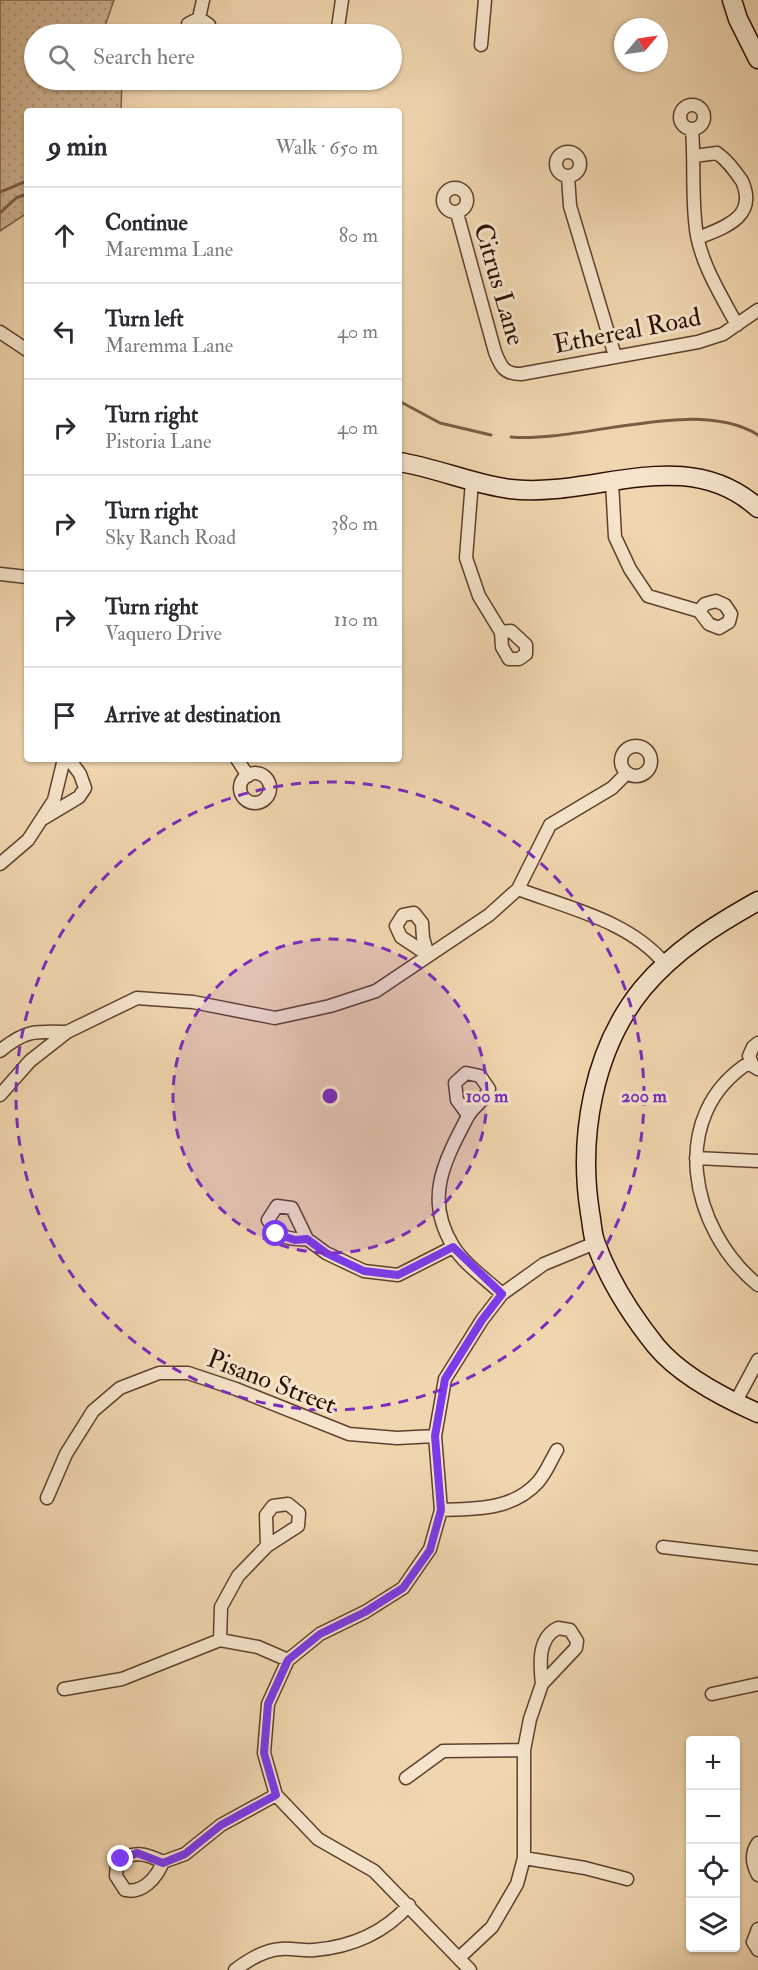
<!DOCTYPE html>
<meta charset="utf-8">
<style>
:root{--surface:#fff;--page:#f2f2f3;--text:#2b2b33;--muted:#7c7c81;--line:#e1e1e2}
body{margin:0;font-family:"IM FELL Double Pica",serif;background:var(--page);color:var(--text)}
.controls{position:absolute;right:18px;bottom:18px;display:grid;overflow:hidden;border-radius:6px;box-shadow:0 2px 4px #0004}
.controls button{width:54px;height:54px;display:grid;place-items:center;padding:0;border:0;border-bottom:2px solid var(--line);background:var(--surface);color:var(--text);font:30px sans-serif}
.compass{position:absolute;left:614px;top:18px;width:54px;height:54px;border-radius:50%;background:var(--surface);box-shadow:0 2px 4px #0004;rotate:61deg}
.stop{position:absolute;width:18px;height:18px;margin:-14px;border:4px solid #7c3aed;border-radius:50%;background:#fff}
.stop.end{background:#7c3aed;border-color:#fff;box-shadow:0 2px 6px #0008}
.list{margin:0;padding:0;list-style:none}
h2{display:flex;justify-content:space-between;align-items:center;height:78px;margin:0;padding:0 24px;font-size:26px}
h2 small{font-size:20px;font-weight:400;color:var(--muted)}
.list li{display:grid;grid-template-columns:39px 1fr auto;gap:18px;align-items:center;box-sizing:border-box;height:96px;padding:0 24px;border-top:2px solid var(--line)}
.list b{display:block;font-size:22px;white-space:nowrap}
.list p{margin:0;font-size:20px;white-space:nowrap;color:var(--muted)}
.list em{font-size:20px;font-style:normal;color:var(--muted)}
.icon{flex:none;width:33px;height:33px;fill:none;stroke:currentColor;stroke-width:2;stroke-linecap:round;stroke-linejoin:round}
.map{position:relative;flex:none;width:758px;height:1970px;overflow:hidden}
.search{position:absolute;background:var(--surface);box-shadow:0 2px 4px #0004;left:24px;top:24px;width:378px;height:66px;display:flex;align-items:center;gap:15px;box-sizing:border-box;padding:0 21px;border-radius:33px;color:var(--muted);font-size:22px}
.panel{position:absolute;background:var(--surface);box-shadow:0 2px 4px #0004;left:24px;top:108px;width:378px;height:654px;border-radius:6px}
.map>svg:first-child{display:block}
</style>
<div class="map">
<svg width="758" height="1970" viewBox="0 0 758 1970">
<defs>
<pattern id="grass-dots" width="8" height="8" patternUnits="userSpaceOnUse" patternTransform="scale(1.5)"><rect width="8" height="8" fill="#cfb491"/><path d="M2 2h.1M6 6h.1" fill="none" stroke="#b29a7b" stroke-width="1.8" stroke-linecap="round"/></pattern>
</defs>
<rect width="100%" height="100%" fill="#f0d6af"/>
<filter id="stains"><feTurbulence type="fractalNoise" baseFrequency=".00333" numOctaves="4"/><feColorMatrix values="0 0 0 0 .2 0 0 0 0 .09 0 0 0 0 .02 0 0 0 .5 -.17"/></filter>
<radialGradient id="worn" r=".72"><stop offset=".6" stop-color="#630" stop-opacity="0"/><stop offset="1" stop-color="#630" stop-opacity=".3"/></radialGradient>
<!-- grass -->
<path fill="url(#grass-dots)" stroke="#7e6148" stroke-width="1.5" d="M0,0H114L105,26L110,34H34V80H122L121,111H27V213L0,231Z"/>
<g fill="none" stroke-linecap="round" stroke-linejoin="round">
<!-- stream -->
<path stroke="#7a5d46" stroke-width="3" d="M0,192L27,181
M0,213L16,198L27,194
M399,401L440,423L491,435
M511,437C581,443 696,396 758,435"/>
<!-- street casing -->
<g stroke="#5e402c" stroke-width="15">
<path id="street" d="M199,18L203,0
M188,34V24L199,18L209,25L208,34
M337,34L342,0
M481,45L485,0
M680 117a12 12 0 1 1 24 0a12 12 0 1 1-24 0Z
M692,129C695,165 691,201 697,236C703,267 722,297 737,325
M556 164a12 12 0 1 1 24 0a12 12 0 1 1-24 0Z
M694,156L717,153C728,161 734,170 742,181C758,217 725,227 698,238
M568,176L570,206L615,356
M443 200a12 12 0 1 1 24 0a12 12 0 1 1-24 0Z
M457,213L495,352C501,367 504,374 521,374L698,342L723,334L758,310
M0,332L27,350
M472,481L466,558L479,596L501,632L502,647L509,659H519L526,654V645L511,631L501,632
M612,482L615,537L630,569L648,596L699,611L709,624L719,628L729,622L731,614L725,605L716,601L705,604L699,611
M0,574L27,577
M621 761a15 15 0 1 1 30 0a15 15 0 1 1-30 0Z
M237,759L248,776
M240 788a15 15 0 1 1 30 0a15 15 0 1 1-30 0Z
M44,818L79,797L85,788L80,774L69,759
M0,864L28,840L54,800L64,759
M518,889C568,908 630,921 665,964
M414,913L422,923L423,938L428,955L401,937L396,926L403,915Z
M758,1043L753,1047L749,1056L753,1066L758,1069
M0,1051C25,1030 35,1031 67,1032
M750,1062C666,1115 690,1230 758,1285
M0,1095L30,1061L67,1032L137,998L193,1002L275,1018L330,1006L376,991L489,915L518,889L550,825L612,788L627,773
M468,1115L457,1100L455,1083L466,1073L480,1076L489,1089C483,1103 473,1106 467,1118C444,1162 424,1199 453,1246C464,1264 487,1280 502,1294
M696,1158L758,1161
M307,1239C287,1240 279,1237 268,1220L277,1206L292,1208L307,1239L326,1253L364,1271L398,1275L453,1247
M735,1403L758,1360
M47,1498L66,1454L93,1411L120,1388L159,1373H188L236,1389L349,1434L397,1438L435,1436
M441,1510C476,1509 513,1510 538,1482C546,1473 551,1460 557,1450
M663,1547L758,1558
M220,1640L221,1607L238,1576L267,1546L298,1526L299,1513L288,1504L273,1506L266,1515L267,1546
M64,1689L122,1679L220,1640L258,1647L288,1660
M712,1694L758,1684
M406,1778L443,1751L524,1750
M758,1843C750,1854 752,1864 758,1875
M524,1858L585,1868L627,1879
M163,1862C157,1877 143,1894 125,1890L116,1876L117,1863C132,1849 147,1854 163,1862L185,1854L221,1825L276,1795
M758,1929L753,1942L758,1950
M459,1958L492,1927L517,1884L524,1858V1750L530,1719L542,1684L576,1648L577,1641L570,1630L558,1628C537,1638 540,1665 542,1684
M235,1970C248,1960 264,1950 281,1949C292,1948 303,1951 314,1950C351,1947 384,1933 409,1905
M470,1970L374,1871L318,1839L276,1795L264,1753L268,1704L288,1660L320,1634L365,1612L403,1588L430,1549L441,1510L435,1436L445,1379L482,1320L502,1294L544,1264L595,1243"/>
</g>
<!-- secondary casing -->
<g stroke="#2d0e00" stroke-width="21">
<path id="secondary" d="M732,0L738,19L758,59
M399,462C437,468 472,484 510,489C594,499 684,442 758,508
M758,901C715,925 675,950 643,988C593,1049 578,1137 590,1213C592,1223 592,1235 596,1244C609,1280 632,1316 656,1346C680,1375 724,1398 758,1413"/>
</g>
<!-- street -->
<use href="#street" stroke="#f5e4cb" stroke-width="12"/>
<!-- secondary -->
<use href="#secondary" stroke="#f5e4cb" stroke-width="18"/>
</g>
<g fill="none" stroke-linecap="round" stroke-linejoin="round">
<!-- route -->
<path stroke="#7c3aed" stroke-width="8" d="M121,1859L137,1853L163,1863L185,1854L221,1825L276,1795L264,1753L268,1704L288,1660L320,1634L365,1612L403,1588L430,1550L441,1510L435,1436L445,1379L482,1320L502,1294L453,1247L398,1275L364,1271L326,1253L307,1239L295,1240L276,1234"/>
</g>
<!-- distance rings -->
<circle cx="330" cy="1096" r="157" fill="#7b2cbf" fill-opacity=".12"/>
<g fill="none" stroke="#7b2cbf" stroke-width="3" stroke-dasharray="10 8">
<circle cx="330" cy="1096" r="157"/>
<circle cx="330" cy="1096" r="314"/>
</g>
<g text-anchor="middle" stroke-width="6" stroke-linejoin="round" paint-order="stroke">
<!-- street labels -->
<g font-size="26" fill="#2d0e00" stroke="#f5e4cb">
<text transform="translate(500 284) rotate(74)" y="9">Citrus Lane</text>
<text transform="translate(627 330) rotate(-11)" y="9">Ethereal Road</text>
<text transform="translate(272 1381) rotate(21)" y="9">Pisano Street</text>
</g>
</g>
<circle cx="330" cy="1096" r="9" fill="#7b2cbf" stroke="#f5e4cb" stroke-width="3"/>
<g font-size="18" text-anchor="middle" font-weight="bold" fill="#7b2cbf" stroke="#f5e4cb" stroke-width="6" stroke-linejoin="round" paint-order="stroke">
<text x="487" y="1102">100 m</text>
<text x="644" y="1102">200 m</text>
</g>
<rect width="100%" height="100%" filter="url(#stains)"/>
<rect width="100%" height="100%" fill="url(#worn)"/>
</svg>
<div class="controls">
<button>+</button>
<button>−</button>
<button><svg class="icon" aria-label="locate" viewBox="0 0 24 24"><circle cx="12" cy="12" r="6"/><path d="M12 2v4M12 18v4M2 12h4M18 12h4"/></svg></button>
<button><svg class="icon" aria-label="layers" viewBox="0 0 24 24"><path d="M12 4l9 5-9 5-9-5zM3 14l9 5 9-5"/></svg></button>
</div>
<svg class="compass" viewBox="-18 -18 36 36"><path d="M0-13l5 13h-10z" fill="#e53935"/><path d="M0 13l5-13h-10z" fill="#7c7c81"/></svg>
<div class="stop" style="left:276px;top:1234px"></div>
<div class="stop end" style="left:121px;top:1859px"></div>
<div class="search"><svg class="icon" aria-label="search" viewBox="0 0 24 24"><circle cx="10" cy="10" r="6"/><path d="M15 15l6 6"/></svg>Search here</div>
<section class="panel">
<h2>9 min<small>Walk · 650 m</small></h2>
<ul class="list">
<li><svg class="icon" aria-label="ahead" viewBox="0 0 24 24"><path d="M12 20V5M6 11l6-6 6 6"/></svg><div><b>Continue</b><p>Maremma Lane</p></div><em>80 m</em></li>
<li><svg class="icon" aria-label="left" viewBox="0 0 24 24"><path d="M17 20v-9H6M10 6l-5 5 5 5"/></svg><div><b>Turn left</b><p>Maremma Lane</p></div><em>40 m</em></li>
<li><svg class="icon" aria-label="right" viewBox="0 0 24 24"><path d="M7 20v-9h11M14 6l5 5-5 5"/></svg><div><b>Turn right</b><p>Pistoria Lane</p></div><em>40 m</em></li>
<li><svg class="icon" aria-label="right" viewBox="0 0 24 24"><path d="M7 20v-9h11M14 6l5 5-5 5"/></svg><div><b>Turn right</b><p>Sky Ranch Road</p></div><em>380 m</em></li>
<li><svg class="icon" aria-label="right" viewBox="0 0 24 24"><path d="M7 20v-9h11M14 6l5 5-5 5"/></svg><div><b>Turn right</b><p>Vaquero Drive</p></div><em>110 m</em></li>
<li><svg class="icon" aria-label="arrive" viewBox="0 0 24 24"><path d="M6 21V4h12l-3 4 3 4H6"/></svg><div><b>Arrive at destination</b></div></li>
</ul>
</section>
</div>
